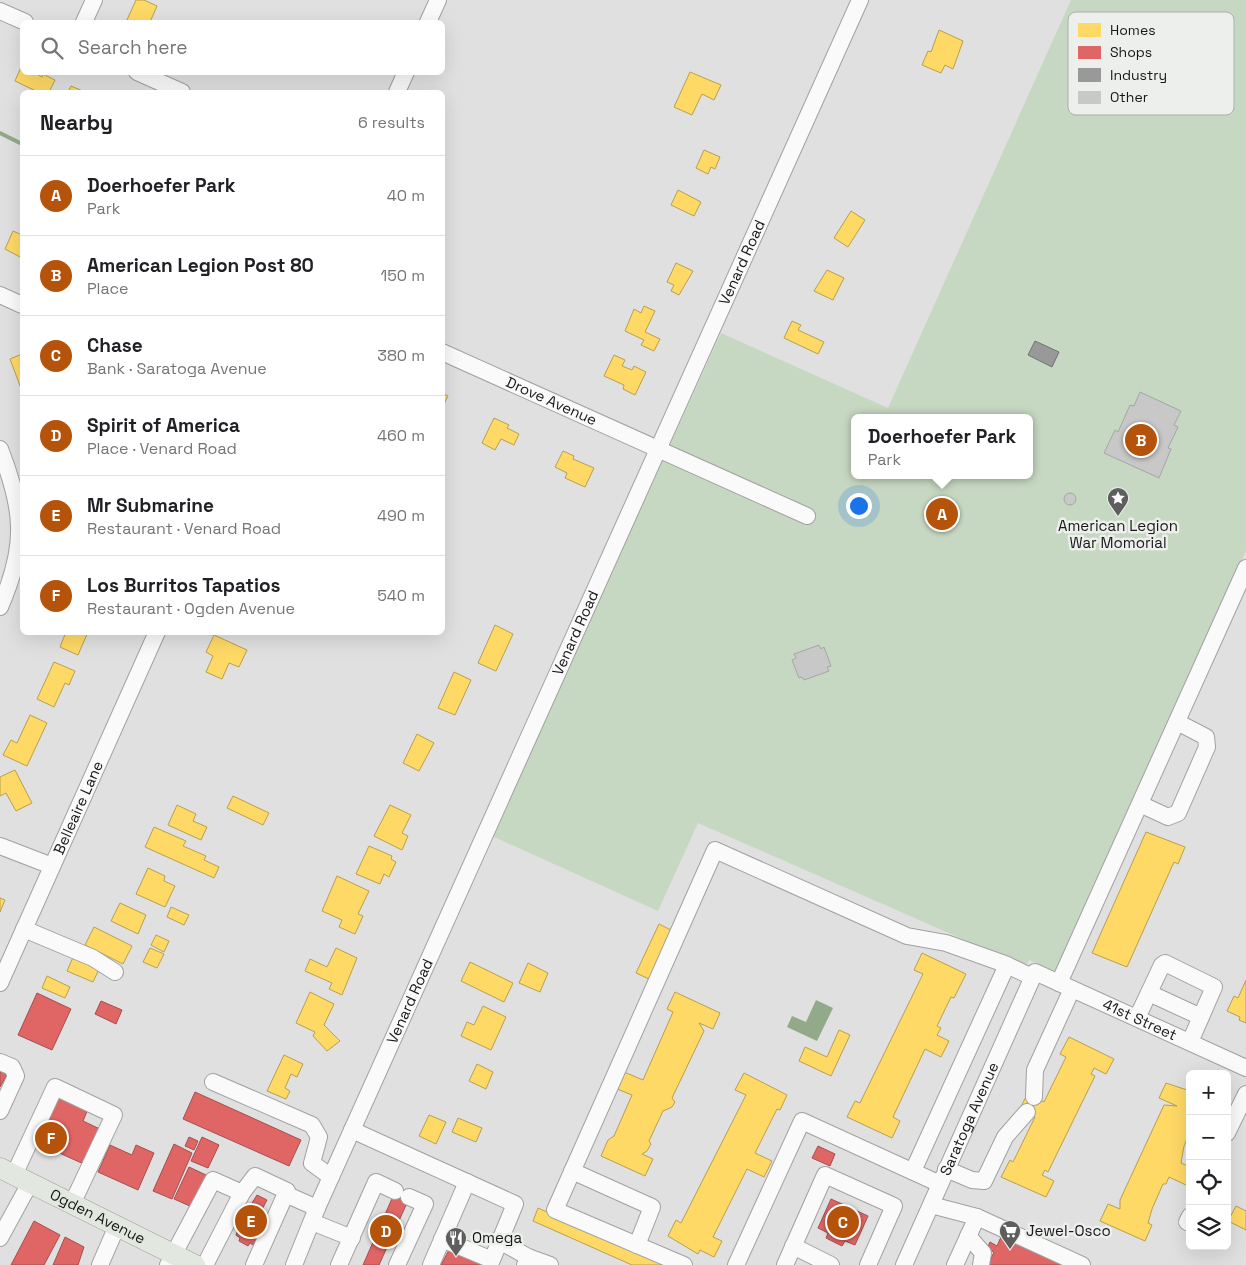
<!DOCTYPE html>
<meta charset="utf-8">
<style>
:root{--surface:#fff;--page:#f6f6f6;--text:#202124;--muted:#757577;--line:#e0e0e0;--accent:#b45309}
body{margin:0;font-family:"Space Grotesk",sans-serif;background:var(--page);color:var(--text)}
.controls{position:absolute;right:15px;bottom:15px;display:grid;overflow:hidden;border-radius:8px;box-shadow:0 5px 20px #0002}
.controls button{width:45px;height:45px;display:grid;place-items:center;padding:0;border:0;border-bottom:1px solid var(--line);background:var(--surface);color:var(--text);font:25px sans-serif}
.you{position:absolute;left:858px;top:505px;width:18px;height:18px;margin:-12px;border:4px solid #fff;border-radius:50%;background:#1a73e8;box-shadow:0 0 0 8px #1a73e833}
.badge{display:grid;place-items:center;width:32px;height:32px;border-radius:50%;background:var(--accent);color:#fff;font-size:16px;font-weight:700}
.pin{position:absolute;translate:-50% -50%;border:2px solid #fff;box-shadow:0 1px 5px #0006}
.popup{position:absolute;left:851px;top:414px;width:182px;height:65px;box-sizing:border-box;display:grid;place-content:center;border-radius:8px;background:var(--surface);filter:drop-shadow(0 1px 4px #0005);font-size:16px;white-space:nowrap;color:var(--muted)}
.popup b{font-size:19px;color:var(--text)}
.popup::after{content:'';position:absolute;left:50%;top:100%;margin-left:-10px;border:10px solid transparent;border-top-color:var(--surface)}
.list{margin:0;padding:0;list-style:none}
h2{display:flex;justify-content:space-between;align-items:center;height:65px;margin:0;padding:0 20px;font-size:21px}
h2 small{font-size:16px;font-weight:400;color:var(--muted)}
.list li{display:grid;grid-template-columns:32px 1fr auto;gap:15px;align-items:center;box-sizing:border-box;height:80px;padding:0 20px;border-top:1px solid var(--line)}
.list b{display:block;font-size:19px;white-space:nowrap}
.list p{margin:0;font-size:16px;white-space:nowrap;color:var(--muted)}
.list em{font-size:16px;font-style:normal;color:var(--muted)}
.icon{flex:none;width:28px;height:28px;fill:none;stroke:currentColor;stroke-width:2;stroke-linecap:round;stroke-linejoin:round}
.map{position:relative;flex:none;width:1246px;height:1265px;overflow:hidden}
.search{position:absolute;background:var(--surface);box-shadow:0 5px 20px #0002;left:20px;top:20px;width:425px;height:55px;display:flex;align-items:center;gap:12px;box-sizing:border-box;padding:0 18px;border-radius:8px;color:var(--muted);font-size:19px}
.panel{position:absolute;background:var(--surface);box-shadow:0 5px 20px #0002;left:20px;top:90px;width:425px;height:545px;border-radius:8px}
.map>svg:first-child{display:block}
</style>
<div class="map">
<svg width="1246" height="1265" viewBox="0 0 1246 1265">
<rect width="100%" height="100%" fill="#dfe0df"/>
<!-- green -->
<path fill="#c7d8c2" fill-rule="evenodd" d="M1071,0H1246V551L1061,966L1057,970H1053L1029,960L1026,967L698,823L658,911L492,836L721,333L888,408ZM854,418H1030V475H854Z"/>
<!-- water -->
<path fill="#92aa8a" d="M816,1000L833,1008L817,1041L787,1027L792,1016L806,1022Z"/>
<!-- homes -->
<path fill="#ffd966" stroke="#b99f4e" d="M136,0H144L157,6L150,22H126Z
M939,30L963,41L953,69L945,65L941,73L922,65L928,51L931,52Z
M21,67L22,72H33L42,77L43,74L55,80L49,92H38L15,81Z
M690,72L721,85L714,100L702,94L692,115L674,107Z
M71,86L85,92H68Z
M704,150L720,157L715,169L711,167L708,174L696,168Z
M678,190L701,202L694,216L671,205Z
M851,211L865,220L848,247L834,238Z
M13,231L22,235V258L5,249Z
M676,263L693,271L679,295L671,291L674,285L667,282Z
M827,270L844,278L833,300L814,291Z
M644,306L655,311L645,332L660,339L654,351L641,345L644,340L625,331L634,309L641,313Z
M792,321L801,325L798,330L824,342L818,354L784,338Z
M22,354V391L10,359Z
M614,355L625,360L622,366L632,370L634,366L646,372L635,395L623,389L624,385L604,376Z
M442,393L448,396L442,408Z
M494,418L509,425L507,428L519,434L514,445L501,439L495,450L482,443Z
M563,451L574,456L573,459L594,468L585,487L565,478L567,473L555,467Z
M495,625L513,634L496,671L478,663Z
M66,632H88L78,655L60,647Z
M214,635L247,650L239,667L229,663L222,679L206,672L213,656L206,652Z
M54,662L75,671L69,685L65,683L54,707L37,699Z
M454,672L471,680L455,715L438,708Z
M30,715L47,723L27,766L3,755L11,740L17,743Z
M417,734L434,743L419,771L403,763Z
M15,770L32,803L16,811L6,793L0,796V777Z
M233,796L269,813L263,825L227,808Z
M177,805L196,814L193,821L207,827L201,840L168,825Z
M390,805L411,815L402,833L408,836L402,850L374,836Z
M154,827L186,841L183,846L206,856L204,860L219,867L214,878L145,847Z
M1146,832L1185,847L1178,864L1174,862L1127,967L1092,953Z
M369,846L392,856L391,859L396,862L389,877L384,874L380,884L356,874Z
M148,868L165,876L164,881L175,886L165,907L136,894Z
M337,876L369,891L358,914L363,916L355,934L339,927L342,920L322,911Z
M0,898L5,900L0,912Z
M120,903L146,915L138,934L111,921Z
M171,907L189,915L184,925L167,917Z
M659,924L671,930L649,979L636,973Z
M94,927L132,946L123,964L85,945Z
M156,935L169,941L164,952L151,945Z
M150,948L164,954L157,968L143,962Z
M336,948L357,958L342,995L329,989L332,983L305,971L310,959L327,967Z
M75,953L101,965L93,982L67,971Z
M922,953L966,974L954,998L951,997L937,1026L941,1028L937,1035L949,1041L941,1057L925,1049L893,1117L900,1121L892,1138L847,1117L855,1101L860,1103L923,974L914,970Z
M470,962L513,983L504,1002L461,981Z
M528,963L548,973L540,992L519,983Z
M47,976L70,987L65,998L42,988Z
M1246,980V1023L1239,1020L1240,1017L1227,1011L1234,996L1238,998Z
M310,992L334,1004L324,1025L340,1041L327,1051L313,1036L315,1032L296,1023Z
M675,992L720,1013L713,1029L699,1023L704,1031L672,1098L675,1102L672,1107L663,1111L649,1141L651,1144L647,1151L642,1154L653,1159L645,1176L601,1156L608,1140L614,1136L632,1095L617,1089L624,1072L643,1080L673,1012L667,1009Z
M483,1006L506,1017L491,1050L461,1036L467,1022L474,1025Z
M839,1030L850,1035L831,1076L799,1061L805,1047L827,1057Z
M1069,1037L1114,1059L1106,1074L1094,1068L1091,1074L1095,1076L1048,1172L1045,1170L1042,1175L1054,1181L1046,1197L1001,1177L1010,1160L1013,1162L1035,1117L1019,1110L1028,1093L1044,1102L1066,1057L1060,1054Z
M284,1055L303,1064L297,1077L291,1074L285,1088L290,1091L286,1099L267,1091Z
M477,1064L493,1072L486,1089L469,1081Z
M744,1073L787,1095L780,1110L777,1109L755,1153L772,1161L764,1177L747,1169L713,1237L722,1241L714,1257L700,1250L698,1254L668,1236L676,1220L681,1223L746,1095L735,1090Z
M1166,1083L1190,1091V1132L1184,1146L1181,1163L1190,1167V1175L1186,1185L1169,1177L1166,1184H1163L1152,1209L1148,1223L1152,1225L1145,1241L1100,1221L1108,1204L1120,1209V1200L1164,1105L1177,1106L1159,1098Z
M429,1115L446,1122L436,1144L419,1136Z
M458,1118L482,1128L476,1142L452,1132Z
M1236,1206L1246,1211V1230L1228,1221Z
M538,1208L666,1265H632L533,1221Z"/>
<!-- shops -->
<path fill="#e06666" stroke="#a44f4e" d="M37,993L71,1009L52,1050L18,1035Z
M101,1001L122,1010L116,1024L95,1014Z
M0,1071L7,1074L0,1087Z
M195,1092L301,1140L289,1166L183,1119Z
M57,1095L88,1109L83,1121L102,1130L86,1165L35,1142Z
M189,1137L198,1141L194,1150L185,1146Z
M202,1137L219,1145L208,1168L191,1161Z
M174,1144L192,1153L172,1199L153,1191Z
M110,1145L132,1155L136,1145L154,1153L138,1190L98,1172Z
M818,1146L835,1154L830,1166L812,1158Z
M189,1167L206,1175L192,1207L174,1199Z
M397,1187L411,1194L379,1265H363Z
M257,1195L267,1200L257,1219L264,1223L253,1245L250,1243L248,1246L239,1241L240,1238L236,1235L239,1228L237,1227Z
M831,1199L868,1216L855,1245L845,1241L842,1246L826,1238L828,1233L818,1228Z
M34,1221L60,1235L44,1265H11Z
M65,1237L84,1247L78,1265H53Z
M1001,1237L1062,1265H988L994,1252L987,1249L990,1242L997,1246Z
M450,1248L485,1265H441Z"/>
<!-- industry -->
<path fill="#999" stroke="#727272" d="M1035,341L1059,352L1052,367L1028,355Z"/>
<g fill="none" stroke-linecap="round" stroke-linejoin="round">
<!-- stream -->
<path stroke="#92aa8a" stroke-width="4" d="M0,133L22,144"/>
</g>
<!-- building -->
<path fill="#c7c8c7" stroke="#a5a6a5" d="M1140,392L1181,411L1174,425L1178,427L1168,448L1171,449L1159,478L1104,453L1115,430L1118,432L1130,405L1134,406Z
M1064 499a6 6 0 1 1 12 0a6 6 0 1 1-12 0Z
M819,645L821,649L824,647L831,666L827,667L829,671L804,680L802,677L799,678L792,660L796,658L794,654Z"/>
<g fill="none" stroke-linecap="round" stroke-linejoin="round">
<!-- minor casing -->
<g stroke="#a1a1a1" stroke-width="18">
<g id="minor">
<path d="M0,11L25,22"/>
<path d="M84,22L94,0"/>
<path d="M428,22L438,0"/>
<path d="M137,72L182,92"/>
<path d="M397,92L406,72"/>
<path d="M0,295L22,305"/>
<path id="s1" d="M442,352L807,516"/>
<path d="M0,449C24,510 27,546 0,607"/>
<path d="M1140,804L1168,817L1178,813L1207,747L1206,737L1177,722"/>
<path d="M0,846L52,866"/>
<path d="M24,929L93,958L115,972"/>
<path id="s2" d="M0,983L157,632"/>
<path d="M1059,983L1246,568"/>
<path d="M1149,993L1201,1017"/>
<path d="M1137,1018L1162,965L1165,963L1214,987L1190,1042"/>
<path d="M0,1062L12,1067L16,1076L0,1111"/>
<path d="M213,1082L312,1125L319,1137L312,1163L331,1177"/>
<path d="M1034,1097L1035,1070L1072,989"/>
<path d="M352,1130L515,1204L492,1260L442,1239"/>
<path d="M1227,1133L1246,1094"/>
<path d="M946,1169L972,1180L984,1181L1005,1137L1027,1112"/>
<path d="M572,1171L652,1207L637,1245"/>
<path d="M913,1171L1007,965"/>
<path d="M14,1175L55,1087L114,1115L72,1204"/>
<path d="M285,1194L317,1208"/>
<path d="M931,1205L977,1217L1082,1265"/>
<path d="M312,1222L352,1238"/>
<path d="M1187,1222L1190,1216"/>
<path d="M968,1236L983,1253L981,1265"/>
<path d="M0,1238L30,1183"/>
<path d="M498,1240L528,1257"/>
<path d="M793,1246L831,1265"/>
<path d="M100,1265L117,1226"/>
<path d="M168,1265L213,1180L242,1193"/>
<path d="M205,1265L242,1193L255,1176L287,1191L254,1265"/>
<path id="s3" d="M294,1265L317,1208L860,0"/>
<path d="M339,1265L376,1182L395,1191"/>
<path d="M397,1265L425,1204L409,1197"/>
<path d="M431,1265L467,1182"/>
<path d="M525,1265L528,1257L550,1265"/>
<path d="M684,1265L555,1210L715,850L907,936L946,943L1005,964L1032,977"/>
<path d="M736,1265L802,1121L940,1184"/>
<path d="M785,1265L825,1175L894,1206L868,1265"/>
<path id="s4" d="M904,1265L1035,972L1246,1068"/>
<path d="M955,1265L977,1217"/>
</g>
</g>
<!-- major casing -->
<g stroke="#99a495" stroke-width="21">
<g id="major">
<path id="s5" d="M0,1168L195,1265"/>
</g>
</g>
<!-- minor -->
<use href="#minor" stroke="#fafafa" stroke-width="16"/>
<!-- major -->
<use href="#major" stroke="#e2e8df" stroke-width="20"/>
</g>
<!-- icons -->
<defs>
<g id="sight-pin" transform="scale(1.125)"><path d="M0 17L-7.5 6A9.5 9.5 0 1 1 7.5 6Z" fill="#5d5e5d" stroke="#ecefeb"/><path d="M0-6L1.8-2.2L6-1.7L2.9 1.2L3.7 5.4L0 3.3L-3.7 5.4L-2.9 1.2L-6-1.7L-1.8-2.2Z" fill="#fff"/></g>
<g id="supermarket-pin" transform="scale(1.125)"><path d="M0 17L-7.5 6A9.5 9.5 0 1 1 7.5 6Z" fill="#5d5e5d" stroke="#ecefeb"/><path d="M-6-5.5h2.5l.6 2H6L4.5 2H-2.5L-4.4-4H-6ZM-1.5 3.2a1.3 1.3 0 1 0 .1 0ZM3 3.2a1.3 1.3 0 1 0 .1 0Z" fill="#fff"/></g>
<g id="restaurant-pin" transform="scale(1.125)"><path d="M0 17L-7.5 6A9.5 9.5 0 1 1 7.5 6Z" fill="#5d5e5d" stroke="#ecefeb"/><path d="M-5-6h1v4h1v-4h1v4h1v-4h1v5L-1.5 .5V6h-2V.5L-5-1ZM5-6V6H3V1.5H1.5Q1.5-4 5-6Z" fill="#fff"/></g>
</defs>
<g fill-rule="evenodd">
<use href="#sight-pin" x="1118" y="498"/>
<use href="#supermarket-pin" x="1010" y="1231"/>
<use href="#restaurant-pin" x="456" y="1238"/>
</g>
<g text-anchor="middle" stroke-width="5" stroke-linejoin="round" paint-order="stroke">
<!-- street labels -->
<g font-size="15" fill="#171817" stroke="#ecefeb">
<text dy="5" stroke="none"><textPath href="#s3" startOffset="1098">Venard Road</textPath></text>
<text dy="5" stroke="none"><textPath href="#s1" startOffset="120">Drove Avenue</textPath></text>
<text dy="5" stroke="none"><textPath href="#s3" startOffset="692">Venard Road</textPath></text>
<text dy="5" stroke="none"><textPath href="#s2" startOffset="192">Belleaire Lane</textPath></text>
<text dy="5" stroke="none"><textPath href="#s3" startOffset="288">Venard Road</textPath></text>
<text dy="5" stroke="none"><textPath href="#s4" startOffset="436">41st Street</textPath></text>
<text dy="5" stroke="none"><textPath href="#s4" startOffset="160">Saratoga Avenue</textPath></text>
<text dy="5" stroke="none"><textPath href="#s5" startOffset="109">Ogden Avenue</textPath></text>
</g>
<!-- poi labels -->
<g font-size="15" fill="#171817" stroke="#ecefeb" text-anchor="start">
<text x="1118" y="531" text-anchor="middle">American Legion<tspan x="1118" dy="17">War Momorial</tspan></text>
<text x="1026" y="1236">Jewel-Osco</text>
<text x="472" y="1243">Omega</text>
</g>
</g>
<!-- legend -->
<rect x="1068" y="12" width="166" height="103" rx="8" fill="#ecefeb" stroke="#acaeab" stroke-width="1"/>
<rect x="1078" y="23" width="23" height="14" fill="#ffd966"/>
<rect x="1078" y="46" width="23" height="13" fill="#e06666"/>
<rect x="1078" y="68" width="23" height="14" fill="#999"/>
<rect x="1078" y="91" width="23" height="13" fill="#c7c8c7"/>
<g font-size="14" fill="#171817">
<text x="1110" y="35">Homes</text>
<text x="1110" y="57">Shops</text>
<text x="1110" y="80">Industry</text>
<text x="1110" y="102">Other</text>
</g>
</svg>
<div class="controls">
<button>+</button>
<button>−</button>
<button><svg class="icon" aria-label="locate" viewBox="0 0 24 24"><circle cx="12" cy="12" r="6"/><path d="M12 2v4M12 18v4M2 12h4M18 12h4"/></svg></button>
<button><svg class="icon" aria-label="layers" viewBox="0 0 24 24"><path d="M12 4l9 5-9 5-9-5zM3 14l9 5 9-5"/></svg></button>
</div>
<div class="you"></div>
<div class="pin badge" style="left:942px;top:514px">A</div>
<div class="popup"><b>Doerhoefer Park</b>Park</div>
<div class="pin badge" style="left:1141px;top:440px">B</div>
<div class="pin badge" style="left:843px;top:1222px">C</div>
<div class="pin badge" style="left:386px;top:1231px">D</div>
<div class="pin badge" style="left:251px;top:1221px">E</div>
<div class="pin badge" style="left:51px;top:1138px">F</div>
<div class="search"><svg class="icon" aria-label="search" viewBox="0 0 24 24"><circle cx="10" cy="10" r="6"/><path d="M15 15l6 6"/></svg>Search here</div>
<section class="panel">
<h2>Nearby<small>6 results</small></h2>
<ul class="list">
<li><span class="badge">A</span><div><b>Doerhoefer Park</b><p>Park</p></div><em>40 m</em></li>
<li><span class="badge">B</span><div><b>American Legion Post 80</b><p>Place</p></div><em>150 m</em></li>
<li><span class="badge">C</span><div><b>Chase</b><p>Bank · Saratoga Avenue</p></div><em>380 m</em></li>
<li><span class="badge">D</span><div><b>Spirit of America</b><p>Place · Venard Road</p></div><em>460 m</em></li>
<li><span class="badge">E</span><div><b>Mr Submarine</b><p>Restaurant · Venard Road</p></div><em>490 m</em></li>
<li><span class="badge">F</span><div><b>Los Burritos Tapatios</b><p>Restaurant · Ogden Avenue</p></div><em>540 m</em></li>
</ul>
</section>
</div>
